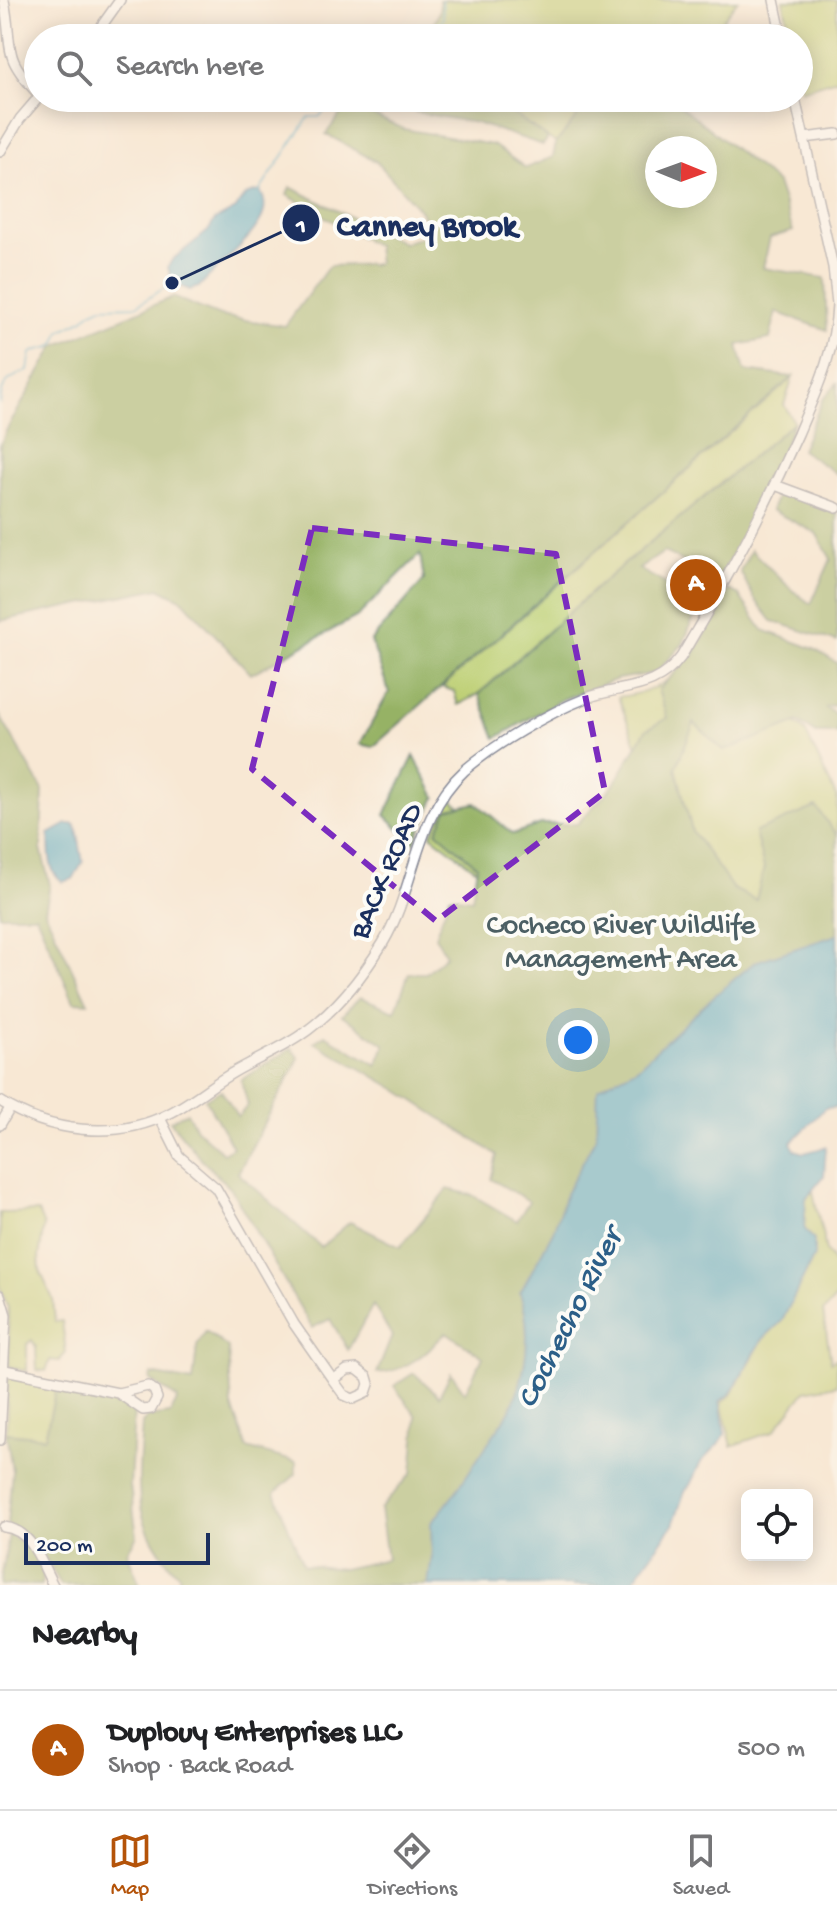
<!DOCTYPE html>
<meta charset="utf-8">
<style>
:root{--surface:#fff;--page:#f6f6f6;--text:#202124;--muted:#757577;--line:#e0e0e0;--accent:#b45309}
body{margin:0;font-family:"Gochi Hand",sans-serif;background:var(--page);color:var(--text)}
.controls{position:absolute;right:24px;bottom:24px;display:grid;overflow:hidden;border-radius:12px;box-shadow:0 4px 20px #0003}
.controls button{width:72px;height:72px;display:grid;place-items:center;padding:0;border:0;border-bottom:2px solid var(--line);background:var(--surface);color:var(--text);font:40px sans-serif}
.compass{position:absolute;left:645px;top:136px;width:72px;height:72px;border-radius:50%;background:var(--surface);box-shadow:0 4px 20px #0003;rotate:91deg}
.scale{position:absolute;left:24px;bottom:20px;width:186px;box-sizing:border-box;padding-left:8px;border:4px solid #1b2f5e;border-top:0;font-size:22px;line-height:28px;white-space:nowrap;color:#1b2f5e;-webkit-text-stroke:6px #fdfcf7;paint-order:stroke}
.you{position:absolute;left:578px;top:1040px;width:28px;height:28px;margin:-20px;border:6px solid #fff;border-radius:50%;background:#1a73e8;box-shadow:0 0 0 12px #1a73e833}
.badge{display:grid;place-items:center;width:52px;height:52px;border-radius:50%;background:var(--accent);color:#fff;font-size:26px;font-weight:700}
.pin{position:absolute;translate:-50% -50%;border:4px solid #fff;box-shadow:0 2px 8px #0006}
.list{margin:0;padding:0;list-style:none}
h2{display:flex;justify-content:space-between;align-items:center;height:104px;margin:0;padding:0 32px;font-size:34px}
h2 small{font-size:26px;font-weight:400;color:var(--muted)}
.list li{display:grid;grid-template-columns:52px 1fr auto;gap:24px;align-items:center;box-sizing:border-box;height:120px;padding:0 32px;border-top:2px solid var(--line)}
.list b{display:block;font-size:30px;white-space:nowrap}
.list p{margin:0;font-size:26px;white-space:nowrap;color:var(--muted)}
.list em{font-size:26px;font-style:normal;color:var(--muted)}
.icon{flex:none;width:44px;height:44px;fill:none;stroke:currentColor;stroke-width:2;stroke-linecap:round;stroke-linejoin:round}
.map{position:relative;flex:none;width:837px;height:1585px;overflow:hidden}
.search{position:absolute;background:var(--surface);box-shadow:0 4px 20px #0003;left:24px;right:24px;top:24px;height:88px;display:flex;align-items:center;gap:20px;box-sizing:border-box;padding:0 28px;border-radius:44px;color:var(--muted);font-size:30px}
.sheet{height:224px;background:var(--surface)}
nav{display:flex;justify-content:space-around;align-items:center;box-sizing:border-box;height:112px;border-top:2px solid var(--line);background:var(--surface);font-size:22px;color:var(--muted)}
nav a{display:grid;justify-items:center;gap:4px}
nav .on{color:var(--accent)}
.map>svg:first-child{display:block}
</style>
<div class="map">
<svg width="837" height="1585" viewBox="0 0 837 1585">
<rect width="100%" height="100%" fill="#fdfcf7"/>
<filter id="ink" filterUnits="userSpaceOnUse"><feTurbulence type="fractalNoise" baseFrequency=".0125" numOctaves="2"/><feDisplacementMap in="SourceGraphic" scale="16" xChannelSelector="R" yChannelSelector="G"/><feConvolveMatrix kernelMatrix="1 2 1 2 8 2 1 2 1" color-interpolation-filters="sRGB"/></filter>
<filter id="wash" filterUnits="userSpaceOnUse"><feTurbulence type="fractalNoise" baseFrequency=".006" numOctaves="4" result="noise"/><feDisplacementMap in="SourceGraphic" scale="32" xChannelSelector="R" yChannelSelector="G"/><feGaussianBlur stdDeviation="1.8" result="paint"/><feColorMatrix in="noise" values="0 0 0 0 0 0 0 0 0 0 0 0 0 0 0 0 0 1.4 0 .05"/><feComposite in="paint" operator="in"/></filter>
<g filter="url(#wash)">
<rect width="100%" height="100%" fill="#f8e8d4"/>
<!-- green -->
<path fill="#bdcf73" stroke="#6c7f68" stroke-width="2" d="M439,0H738L709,38H414C429,29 443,20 439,0Z
M783,0H837V79L801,90L799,38H791Z
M359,98H403L394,106L379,102L364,111L348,104Z
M482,98H592L556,143L512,113Z
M793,377L784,405L794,422L604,581L479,694L458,705L454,691L442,687Z
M696,644L805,731L837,798V929L519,903L431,835L450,797L523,866L662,811L618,697C660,691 675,680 696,644Z
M813,1191L826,1251L837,1269V1297L823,1312L831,1362L837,1358V1385L805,1391L774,1431L732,1446L721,1403L731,1395L763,1339L782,1321L814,1256V1240L804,1228L806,1198Z
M38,1212L44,1226L39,1256L40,1271L53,1299L55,1322L62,1321L66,1353L59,1361L50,1360L46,1371L37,1370L36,1347L32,1340L27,1344V1371L12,1368L9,1365L8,1308L0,1287V1213Z
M12,1375L57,1385L45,1438L6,1433L8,1378Z"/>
<!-- forest -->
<path fill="#96b265" stroke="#587062" stroke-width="2" fill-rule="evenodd" d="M422,98H482L512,113L548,138L543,145L476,123L415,112Z
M592,98H671L777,183L793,231L770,238L763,268L825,278L827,330L776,312L770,339L738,345L745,371L793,377L373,747L360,744L389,692L371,641L424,580L420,554L358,616L251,674L183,600L159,588L0,621V446L6,431L55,346L173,297L220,316L285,326L329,266L378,264L376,246L287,195L290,187L403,243L430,234L421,211L377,162L326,134L348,104L404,129L493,145L526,168L553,157L556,143ZM657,148H705V196H657Z
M837,383V474L801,450L823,399Z
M794,422L760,504L719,579L664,552L639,569L700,603L683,644L656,673L618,679L563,699L496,738L479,694L604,581Z
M780,489L837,514V642L772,621L754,598L740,571L751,550L792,590L811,604L831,559L816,533L771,510Z
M728,590L738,594L763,630L814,649L837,663V704L826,708L837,715V733H816L798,722L724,751L694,723L676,768L692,831L733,889L756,900L764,868L755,832L816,807L837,835V935L755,962L712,998L637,1068L598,1088L596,1137L566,1194L553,1232L520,1293C533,1330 527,1377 509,1412C502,1425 492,1436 485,1448C467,1475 452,1500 431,1523L432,1557L428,1585H176L180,1576C130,1525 138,1489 142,1423L148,1417L170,1414L178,1399L150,1380L151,1374L193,1382L197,1346L206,1331L228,1348L232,1406L247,1448L296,1462V1474L275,1493L303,1565L343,1569L387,1559L380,1509L412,1473L417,1416L394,1386L414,1373L439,1396L451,1373L465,1392L483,1357L446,1332C427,1353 406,1372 377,1373L392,1336L373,1305L348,1350L330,1319L312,1328L231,1189L202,1160L170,1121L187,1112L196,1129L223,1153L233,1147L205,1099L221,1090L238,1117L248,1105L241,1080L292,1048L299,1058L238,1173L321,1247L350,1222L400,1247L448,1189L472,1195L517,1221L529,1201L491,1179L497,1155L396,1089L314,1042L325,1035L377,1065L385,1045L342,1015L360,997L395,1011L409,973H426L446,955L435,936L450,896L472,899L477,866L437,832L447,809L476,803L513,834L541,824H577L613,786L646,730L667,718L658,690L695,652Z
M0,716L43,790L41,849L50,885L45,911L88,1003L74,1002L36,915H0Z
M414,756L436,797L414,843L385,815Z
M57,1385L120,1401L134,1412L130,1486L137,1536L127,1552L140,1585H61C47,1560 34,1537 7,1524L12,1471L6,1433L45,1437Z
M9,1534C27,1545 48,1562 41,1585H0Z"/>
<!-- water -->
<path fill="#46a6c6" stroke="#306a92" stroke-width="2" d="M260,191C266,200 266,211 260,221C249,242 215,268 199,287L190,290L172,283L168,267L172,260L208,231L215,220L236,209C242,197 246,193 260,191Z
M67,824H74L77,829L83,862L73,879L62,882C47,871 50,851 49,834Z
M837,935V1107L825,1108L791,1143L795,1150L804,1153L826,1147L824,1176L806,1198L804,1228L814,1240V1256L782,1321L763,1339L730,1394L720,1401L725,1434L719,1444L701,1462L690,1485L685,1491L673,1525L630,1585H428L432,1557L431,1523C452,1500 467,1475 485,1448C492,1436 502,1425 509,1412C527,1378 533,1329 520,1293L553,1232L566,1194L596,1137L598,1088L637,1068L712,998L755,962Z"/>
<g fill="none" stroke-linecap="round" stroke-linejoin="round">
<!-- stream -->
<path stroke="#46a6c6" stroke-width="2" d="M432,38L443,18L442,0
M259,192L309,117H319L336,99L373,98
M0,404C2,381 8,379 28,370L31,353C47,344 54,355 60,331L84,319L90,312L101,307L136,306L172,283"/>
</g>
</g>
<g filter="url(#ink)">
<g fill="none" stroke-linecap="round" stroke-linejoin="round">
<!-- minor casing -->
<g stroke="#8a8c99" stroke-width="12">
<path id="minor" d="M4,0C14,52 0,52 38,94
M774,0L782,38
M93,38L120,0
M795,98L833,267L837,304
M804,138L837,134
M0,152L20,119L38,98
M775,485L837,508
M0,1101C48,1132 115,1141 168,1114C191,1103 211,1085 234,1072C255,1060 278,1050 298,1037C333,1014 361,979 383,943C416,888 414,816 465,770C494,745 548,713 584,699C622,684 654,693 681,657C724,585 764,510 798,434C816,391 835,353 837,305
M160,1118L179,1156L216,1188L294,1324L333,1380
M0,1125L10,1108
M0,1295L6,1315L0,1440
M357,1369L367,1377L369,1384L366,1393L353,1399L344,1395L333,1380L347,1370Z
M5,1370L118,1393L143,1410L151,1409L157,1398L154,1390L148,1386L118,1393
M4,1527C33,1530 41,1564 53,1585"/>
</g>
<!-- minor -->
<use href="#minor" stroke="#fff" stroke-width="9"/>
</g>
</g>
<!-- marked area -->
<path d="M0 0H837V1585H0ZM312,528L556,554L605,792L436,921L252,769Z" fill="#f8e8d4" fill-opacity=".55" fill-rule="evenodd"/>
<path fill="none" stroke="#7b2cbf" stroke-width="6" stroke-dasharray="16 10" stroke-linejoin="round" d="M312,528L556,554L605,792L436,921L252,769Z"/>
<g text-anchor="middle" stroke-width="8" stroke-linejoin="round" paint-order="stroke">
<!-- street labels -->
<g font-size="30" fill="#1b2f5e" stroke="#fdfcf7">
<text transform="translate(384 870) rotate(-67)" y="10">BACK ROAD</text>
</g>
<!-- park labels -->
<g font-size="30" fill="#4c5f64" stroke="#fdfcf7">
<text x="621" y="933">Cocheco River Wildlife<tspan x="621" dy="34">Management Area</tspan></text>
</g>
<!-- water labels -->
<g font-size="32" font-style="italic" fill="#2c5f88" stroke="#fdfcf7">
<text transform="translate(567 1317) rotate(-63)" y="11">Cochecho River</text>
</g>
</g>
<!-- callouts -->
<path fill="none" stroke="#1b2f5e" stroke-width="3" d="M172 283L301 223"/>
<g fill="#1b2f5e" stroke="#fdfcf7" stroke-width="3">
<circle cx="172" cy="283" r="8"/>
<circle cx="301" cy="223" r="20"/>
</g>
<g font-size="24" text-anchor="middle" font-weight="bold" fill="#fff">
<text x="301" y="232">1</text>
</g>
<g font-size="32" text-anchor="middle" font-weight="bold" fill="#1b2f5e" stroke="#fdfcf7" stroke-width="8" stroke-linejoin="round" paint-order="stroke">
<text x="427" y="235">Canney Brook</text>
</g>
</svg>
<div class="controls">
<button><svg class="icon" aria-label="locate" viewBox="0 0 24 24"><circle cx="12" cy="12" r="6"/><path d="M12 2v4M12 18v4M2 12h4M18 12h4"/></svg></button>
</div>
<svg class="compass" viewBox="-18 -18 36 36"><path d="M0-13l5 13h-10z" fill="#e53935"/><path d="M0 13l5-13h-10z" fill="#757577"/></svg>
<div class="scale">200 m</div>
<div class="you"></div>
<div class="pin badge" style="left:696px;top:585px">A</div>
<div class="search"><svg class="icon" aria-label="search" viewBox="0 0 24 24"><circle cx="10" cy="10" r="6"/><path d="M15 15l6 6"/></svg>Search here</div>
</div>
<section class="sheet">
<h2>Nearby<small></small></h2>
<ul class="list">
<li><span class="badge">A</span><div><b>Duplouy Enterprises LLC</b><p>Shop · Back Road</p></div><em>500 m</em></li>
</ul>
</section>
<nav>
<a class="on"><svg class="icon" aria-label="map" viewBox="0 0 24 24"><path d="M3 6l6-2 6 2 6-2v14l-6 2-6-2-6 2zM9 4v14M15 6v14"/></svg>Map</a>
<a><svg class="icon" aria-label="directions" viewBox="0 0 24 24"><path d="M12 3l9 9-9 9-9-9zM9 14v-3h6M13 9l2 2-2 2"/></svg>Directions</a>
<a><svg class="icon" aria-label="saved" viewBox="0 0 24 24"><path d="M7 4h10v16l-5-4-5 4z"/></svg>Saved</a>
</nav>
